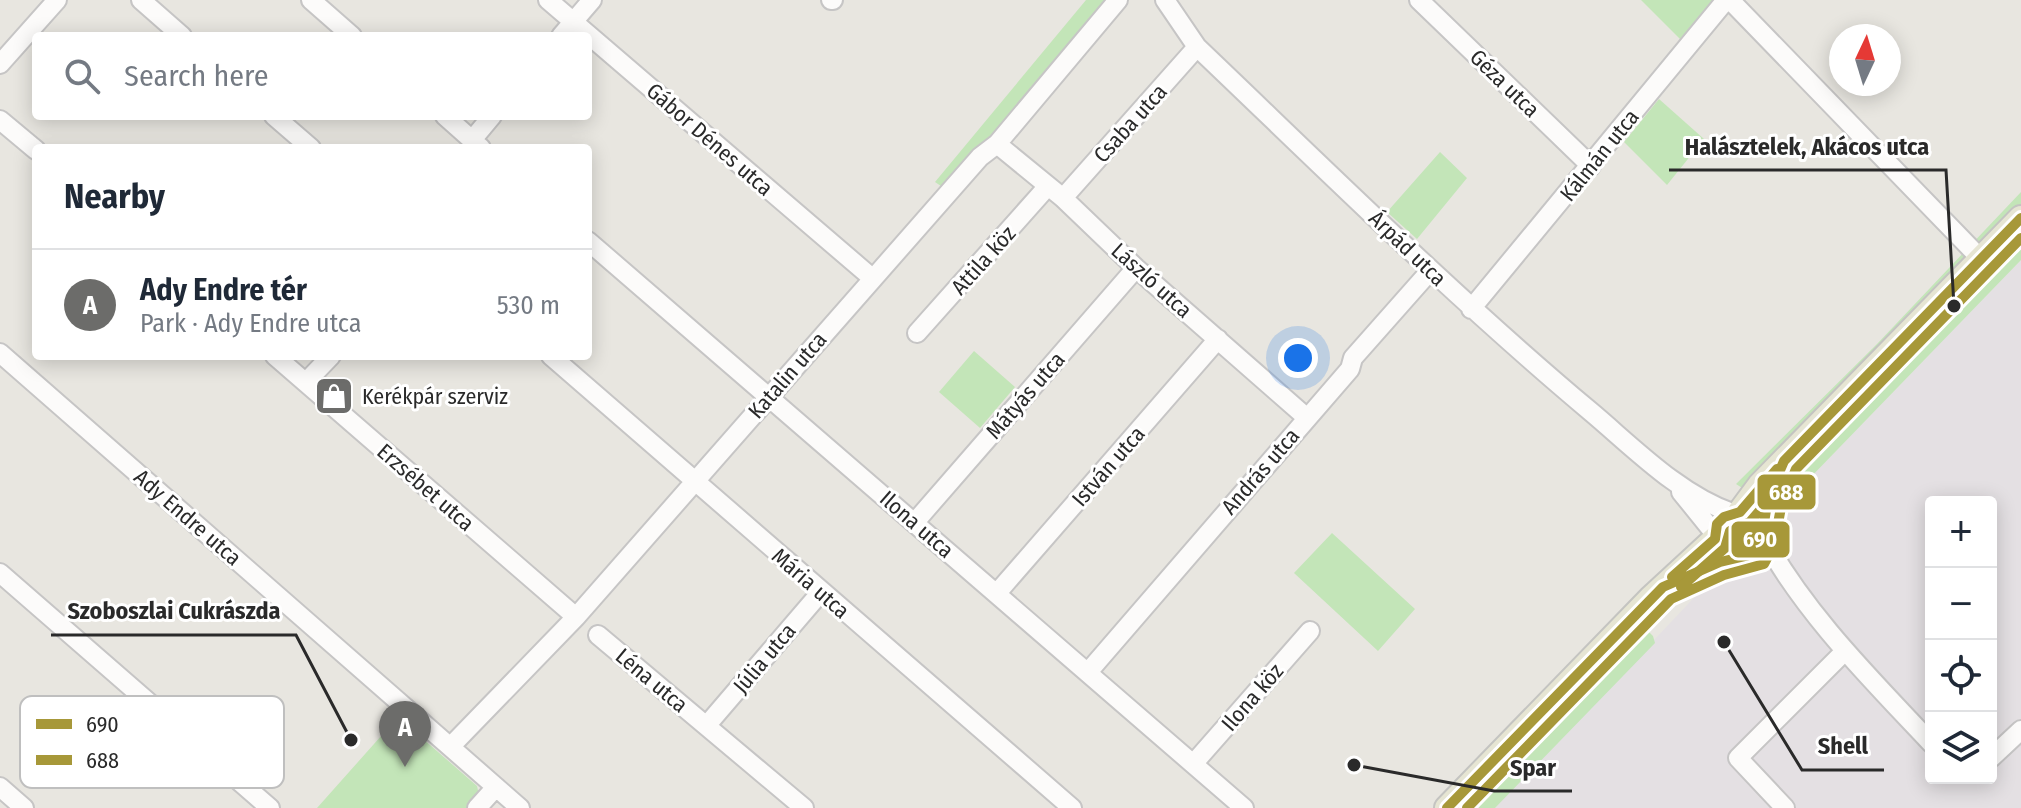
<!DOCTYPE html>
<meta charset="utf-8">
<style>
:root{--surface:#fff;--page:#f2f2f3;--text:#1f2937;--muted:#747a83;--line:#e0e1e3;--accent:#6c6c6a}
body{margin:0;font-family:"Fira Sans Condensed",sans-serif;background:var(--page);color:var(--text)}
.controls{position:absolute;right:24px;bottom:24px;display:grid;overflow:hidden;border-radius:8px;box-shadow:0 4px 20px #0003}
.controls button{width:72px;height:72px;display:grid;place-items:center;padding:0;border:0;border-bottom:2px solid var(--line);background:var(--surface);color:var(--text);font:40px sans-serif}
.compass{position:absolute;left:1829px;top:24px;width:72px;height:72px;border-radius:50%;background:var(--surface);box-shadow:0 4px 20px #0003;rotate:4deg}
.you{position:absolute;left:1298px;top:358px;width:28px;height:28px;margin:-20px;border:6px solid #fff;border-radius:50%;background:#1a73e8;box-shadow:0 0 0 12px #1a73e833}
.badge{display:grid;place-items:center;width:52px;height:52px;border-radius:50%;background:var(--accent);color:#fff;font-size:26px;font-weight:700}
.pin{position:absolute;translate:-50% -66px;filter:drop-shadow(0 2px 4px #0008)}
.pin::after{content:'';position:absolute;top:42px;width:28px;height:24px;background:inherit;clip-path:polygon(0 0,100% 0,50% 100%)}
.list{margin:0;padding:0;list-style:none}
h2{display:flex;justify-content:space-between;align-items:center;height:104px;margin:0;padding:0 32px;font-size:34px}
h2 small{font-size:26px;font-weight:400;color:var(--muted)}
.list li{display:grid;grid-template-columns:52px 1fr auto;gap:24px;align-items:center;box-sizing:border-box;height:112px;padding:0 32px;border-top:2px solid var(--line)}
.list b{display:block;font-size:30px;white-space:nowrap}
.list p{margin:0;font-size:26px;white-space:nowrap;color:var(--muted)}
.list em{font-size:26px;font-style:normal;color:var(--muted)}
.icon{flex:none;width:44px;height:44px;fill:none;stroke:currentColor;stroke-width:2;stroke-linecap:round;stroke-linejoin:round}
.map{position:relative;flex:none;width:2021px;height:808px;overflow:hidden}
.search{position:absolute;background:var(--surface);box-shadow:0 4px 20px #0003;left:32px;top:32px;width:560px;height:88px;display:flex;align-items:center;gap:20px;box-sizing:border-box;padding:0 28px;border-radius:8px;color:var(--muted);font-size:30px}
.panel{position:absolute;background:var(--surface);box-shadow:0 4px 20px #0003;left:32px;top:144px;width:560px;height:216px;border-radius:8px}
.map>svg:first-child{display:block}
</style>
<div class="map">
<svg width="2021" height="808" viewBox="0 0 2021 808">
<rect width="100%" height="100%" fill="#e8e6e0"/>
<!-- industrial -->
<path fill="#e4e0e3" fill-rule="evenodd" d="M2021,260V808H1495L1724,566L1775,547L1778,511ZM1931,502H1991V778H1931Z"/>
<!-- green -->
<path fill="#c3e5b8" d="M1086,0H1129L1006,140L944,188L935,182Z
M1641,0H1713L1680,39Z
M1659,99L1704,139L1667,185L1624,142Z
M1440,152L1467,178L1417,239L1387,212Z
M2021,192V260L1778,511L1736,484L1877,344Z
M974,351L1015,387L980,428L939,392Z
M1332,533L1415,609L1378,651L1294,573Z
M1638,621L1653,636L1655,643L1495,808H1461Z
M398,717L477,786L479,795L468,808H317Z"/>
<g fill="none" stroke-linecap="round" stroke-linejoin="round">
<!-- minor casing -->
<g stroke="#c6c5c5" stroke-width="22">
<path id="minor" d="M141,0L182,36
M311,0L352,36
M548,0L871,277
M831,0H833
M1165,0L1197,47C1326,170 1453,296 1590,411C1633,447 1678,494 1732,513
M1419,0L1591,166
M1730,0L1981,259
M561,36L592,0
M0,64L57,0
M274,116L311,148
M445,116L481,148
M0,120L36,150
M472,140L492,116
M997,144L1063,198L1136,268L1306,417
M1063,198L1197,47
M588,241L1244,808
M1471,309L1726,0
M917,333L1048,186
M0,353L520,808
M275,356L576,617
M551,356L1072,808
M306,382L331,356
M1681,492L1715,534
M915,522L1136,268
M1762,535C1805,614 1870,678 1931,743
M0,573L270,808
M997,593L1218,339
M598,635L804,808
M1089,671L1350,369L1353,358L1430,271
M707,725L821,592
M452,745L576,617L980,157L997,144L1118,0
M1991,758L2021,730
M1194,763L1310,631
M0,787L24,808
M477,808L496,787
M1785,808L1738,758L1845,651"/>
</g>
<!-- major casing -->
<g stroke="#c4c4c1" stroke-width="28">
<path id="major" d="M1740,512L1760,485L2021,218
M1681,578L1754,554L1761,542L1760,526L1778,474
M1447,808L1651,598L1715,539"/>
</g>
<!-- minor -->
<use href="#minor" stroke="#fcfbfa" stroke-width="18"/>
<!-- major -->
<use href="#major" stroke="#e6e5d3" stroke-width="24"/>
<!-- bus-1 casing -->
<g stroke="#fff" stroke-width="16">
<path id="bus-1" d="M1672,577L1715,539L1717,524L1724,517L1740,512L1777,469
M1447,808L1663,587L1720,562L1754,554L1762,535L1768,498L1784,461L2021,218"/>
</g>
<!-- bus-2 casing -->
<g stroke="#fff" stroke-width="16">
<path id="bus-2" d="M1681,587L1725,548L1730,531L1750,522L1788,478
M1467,808L1671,599L1724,575L1764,564L1774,545L1782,502L1796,469L2021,238"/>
</g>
<!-- bus-1 -->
<use href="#bus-1" stroke="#a79839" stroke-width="10"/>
<!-- bus-2 -->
<use href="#bus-2" stroke="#a79839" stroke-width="10"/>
</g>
<!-- icons -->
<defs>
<g id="shop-square" transform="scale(2)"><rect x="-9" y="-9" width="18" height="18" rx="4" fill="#6c6c6a" stroke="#fff"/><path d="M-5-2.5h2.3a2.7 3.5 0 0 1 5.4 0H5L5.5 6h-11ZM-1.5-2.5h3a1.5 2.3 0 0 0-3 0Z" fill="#fff"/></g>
</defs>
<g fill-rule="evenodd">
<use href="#shop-square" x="334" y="396"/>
</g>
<g text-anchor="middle" stroke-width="6" stroke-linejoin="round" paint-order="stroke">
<!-- street labels -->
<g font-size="22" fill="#2a2a2a" stroke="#fff">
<text transform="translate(1505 83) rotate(44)" y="8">Géza utca</text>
<text transform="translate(1130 123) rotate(-48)" y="8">Csaba utca</text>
<text transform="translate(710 139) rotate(41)" y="8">Gábor Dénes utca</text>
<text transform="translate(1599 155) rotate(-51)" y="8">Kálmán utca</text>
<text transform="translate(1408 248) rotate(44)" y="8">Árpád utca</text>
<text transform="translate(983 260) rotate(-48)" y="8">Attila köz</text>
<text transform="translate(1152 280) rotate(42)" y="8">László utca</text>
<text transform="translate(787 375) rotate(-49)" y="8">Katalin utca</text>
<text transform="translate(1025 395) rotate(-49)" y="8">Mátyás utca</text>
<text transform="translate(1108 466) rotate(-49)" y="8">István utca</text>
<text transform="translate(1260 471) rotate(-49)" y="8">András utca</text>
<text transform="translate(426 487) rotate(41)" y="8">Erzsébet utca</text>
<text transform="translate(188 517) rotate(41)" y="8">Ady Endre utca</text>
<text transform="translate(917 524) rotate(41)" y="8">Ilona utca</text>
<text transform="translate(811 583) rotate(41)" y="8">Mária utca</text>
<text transform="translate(764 658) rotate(-50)" y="8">Júlia utca</text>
<text transform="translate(652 680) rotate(40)" y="8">Léna utca</text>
<text transform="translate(1252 697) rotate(-49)" y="8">Ilona köz</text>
</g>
<!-- poi labels -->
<g font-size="22" fill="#2a2a2a" stroke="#fff" text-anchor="start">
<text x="362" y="404">Kerékpár szerviz</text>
</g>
</g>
<!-- legend -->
<rect x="20" y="696" width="264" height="92" rx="12" fill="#fff" stroke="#bfbfbf" stroke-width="2"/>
<rect x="36" y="719" width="36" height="10" fill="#a79839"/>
<rect x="36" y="755" width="36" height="10" fill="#a79839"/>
<g font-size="22" fill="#2a2a2a">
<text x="86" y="732">690</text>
<text x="86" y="768">688</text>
</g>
<!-- callouts -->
<path fill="none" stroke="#2a2a2a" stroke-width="3" d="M1954 306L1946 170H1669M351 740L296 635H51M1724 642L1802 770H1884M1354 765L1494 791H1572"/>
<g fill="#2a2a2a" stroke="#fff" stroke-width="3">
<circle cx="1954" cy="306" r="8"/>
<circle cx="351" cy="740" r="8"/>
<circle cx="1724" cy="642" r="8"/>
<circle cx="1354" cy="765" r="8"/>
</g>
<g font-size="24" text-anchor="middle" font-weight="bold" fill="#2a2a2a" stroke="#fff" stroke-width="6" stroke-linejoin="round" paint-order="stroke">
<text x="1807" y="155">Halásztelek, Akácos utca</text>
<text x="174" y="619">Szoboszlai Cukrászda</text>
<text x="1843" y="754">Shell</text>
<text x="1533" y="776">Spar</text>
</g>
<g stroke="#fff" stroke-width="3">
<rect x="1756" y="473" width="61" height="38" rx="8" fill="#a79839"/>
<rect x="1730" y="520" width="61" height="39" rx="8" fill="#a79839"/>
</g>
<g font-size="22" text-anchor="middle" font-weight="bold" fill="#fff">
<text x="1786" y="500">688</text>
<text x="1760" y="547">690</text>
</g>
</svg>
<div class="controls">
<button>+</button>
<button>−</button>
<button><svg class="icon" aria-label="locate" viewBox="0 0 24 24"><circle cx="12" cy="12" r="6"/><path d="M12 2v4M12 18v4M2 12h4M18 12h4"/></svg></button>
<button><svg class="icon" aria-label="layers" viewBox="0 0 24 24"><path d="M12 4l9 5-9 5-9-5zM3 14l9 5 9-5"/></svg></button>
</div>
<svg class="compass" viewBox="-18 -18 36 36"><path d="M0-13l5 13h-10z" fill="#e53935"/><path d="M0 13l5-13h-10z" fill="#747a83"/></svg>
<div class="you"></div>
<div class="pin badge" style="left:405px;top:767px">A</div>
<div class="search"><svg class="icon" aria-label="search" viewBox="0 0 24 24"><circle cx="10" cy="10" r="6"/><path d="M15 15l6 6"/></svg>Search here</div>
<section class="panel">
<h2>Nearby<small></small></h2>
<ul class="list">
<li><span class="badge">A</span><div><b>Ady Endre tér</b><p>Park · Ady Endre utca</p></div><em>530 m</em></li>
</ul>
</section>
</div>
